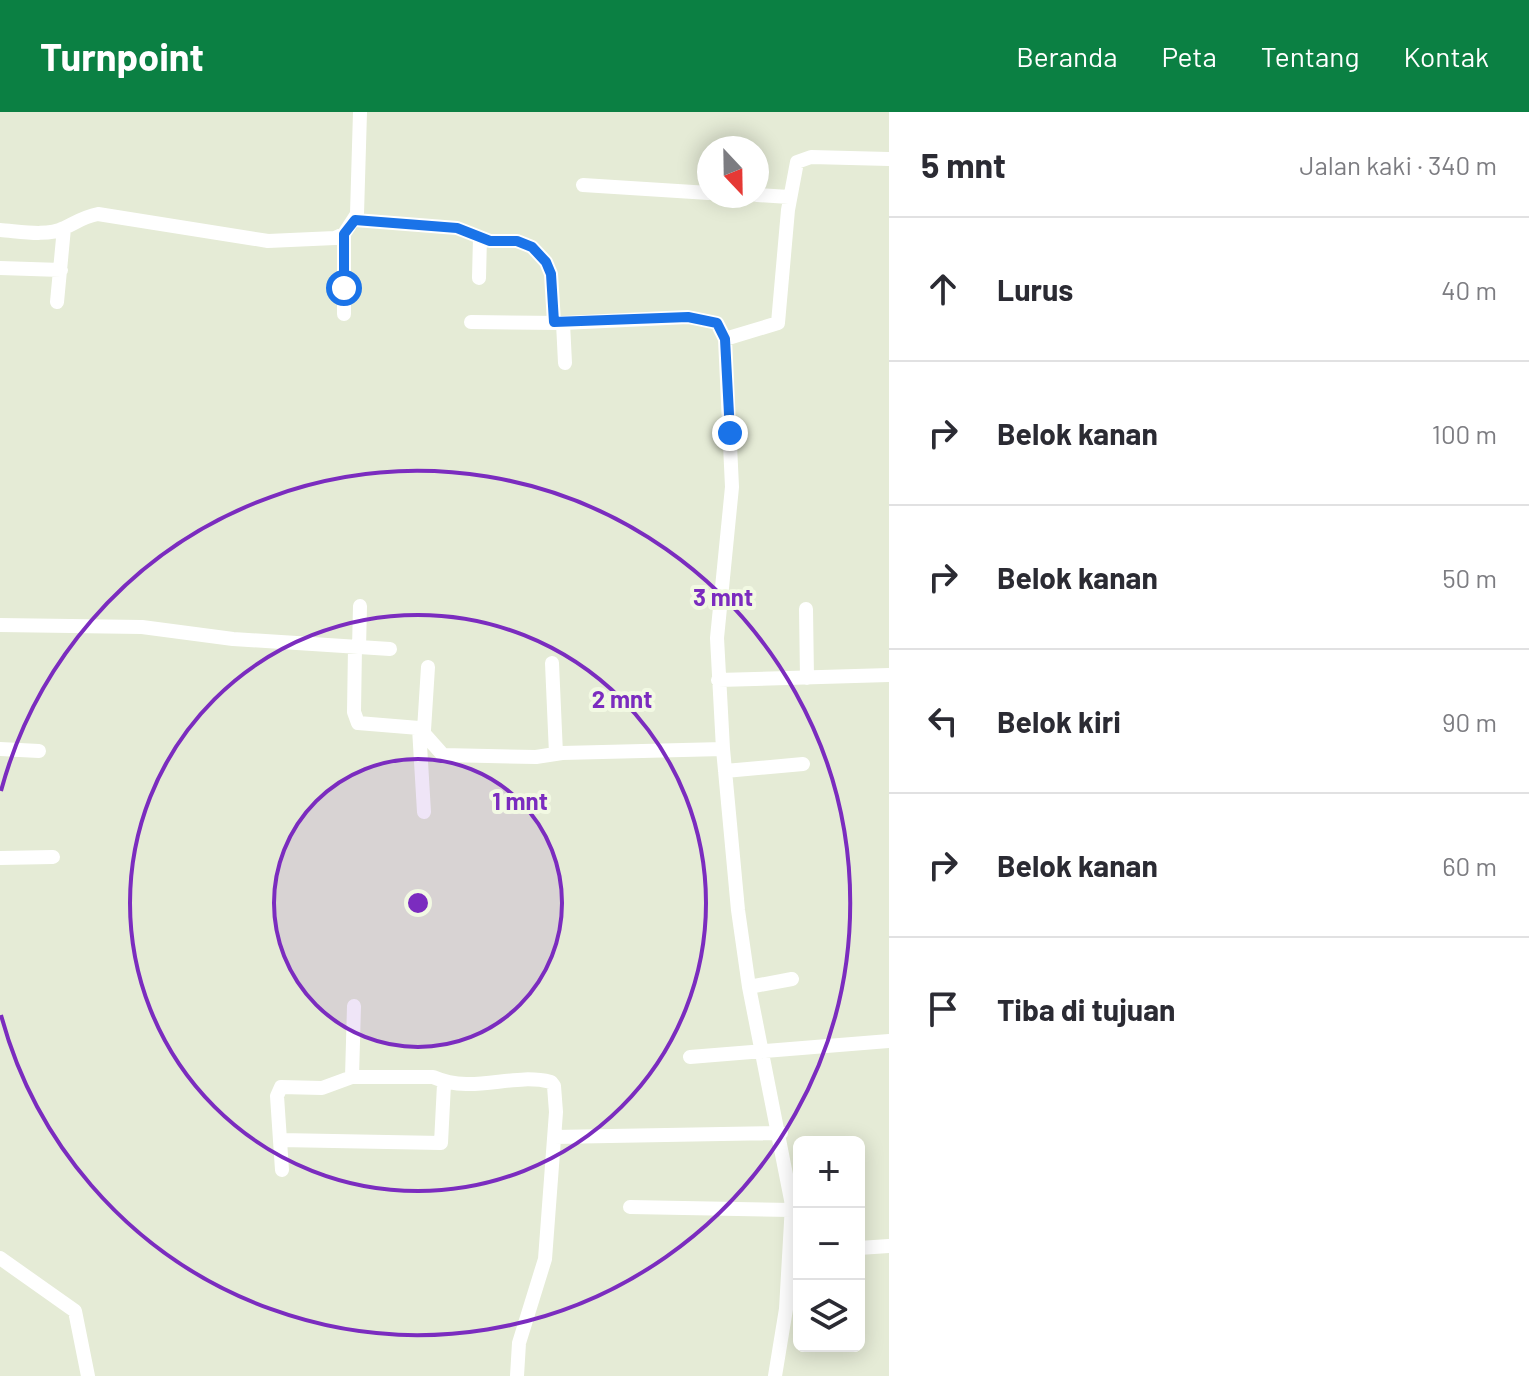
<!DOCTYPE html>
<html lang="id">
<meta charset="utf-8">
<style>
:root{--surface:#fff;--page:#f2f2f3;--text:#2b2b33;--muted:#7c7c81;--line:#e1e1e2;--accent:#0b8043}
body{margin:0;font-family:Barlow,sans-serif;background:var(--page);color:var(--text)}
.controls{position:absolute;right:24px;bottom:24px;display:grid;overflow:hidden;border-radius:12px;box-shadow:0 4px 20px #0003}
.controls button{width:72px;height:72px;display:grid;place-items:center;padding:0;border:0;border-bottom:2px solid var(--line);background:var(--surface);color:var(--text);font:40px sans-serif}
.compass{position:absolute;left:697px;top:24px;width:72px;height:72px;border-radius:50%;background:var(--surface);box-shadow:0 4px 20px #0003;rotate:158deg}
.stop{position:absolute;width:24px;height:24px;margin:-18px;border:6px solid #1a73e8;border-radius:50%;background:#fff}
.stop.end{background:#1a73e8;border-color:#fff;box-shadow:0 2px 8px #0008}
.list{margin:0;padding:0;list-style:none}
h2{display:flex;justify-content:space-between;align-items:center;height:104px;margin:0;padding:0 32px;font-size:34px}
h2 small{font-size:26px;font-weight:400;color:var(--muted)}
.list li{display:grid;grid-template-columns:52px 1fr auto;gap:24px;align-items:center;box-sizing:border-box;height:144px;padding:0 32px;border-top:2px solid var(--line)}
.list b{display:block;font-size:30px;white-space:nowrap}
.list em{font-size:26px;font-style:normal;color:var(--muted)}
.icon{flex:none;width:44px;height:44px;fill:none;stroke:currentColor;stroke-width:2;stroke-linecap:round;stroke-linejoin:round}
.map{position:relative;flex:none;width:889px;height:1264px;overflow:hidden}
header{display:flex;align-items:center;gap:48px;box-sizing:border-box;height:112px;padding:0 40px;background:var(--accent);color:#fff}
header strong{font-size:38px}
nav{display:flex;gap:44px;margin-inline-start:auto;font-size:28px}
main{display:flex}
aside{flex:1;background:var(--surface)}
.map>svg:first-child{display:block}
</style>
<header>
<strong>Turnpoint</strong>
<nav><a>Beranda</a><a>Peta</a><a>Tentang</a><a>Kontak</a></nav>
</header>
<main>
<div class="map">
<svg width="889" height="1264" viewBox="0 0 889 1264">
<rect width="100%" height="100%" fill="#e5ebd6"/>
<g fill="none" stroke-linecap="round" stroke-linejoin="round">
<!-- minor -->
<path stroke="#fff" stroke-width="14" d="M583,73L709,81
M757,83L789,85
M355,108L457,116L490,129H517L532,135L546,150L551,162L554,210
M0,118C18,119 47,125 64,116C77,110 83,105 98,102L268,129L335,126L344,122L357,102L360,0
M344,122V202
M0,156L61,158
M479,166L480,125
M57,190L64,116
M471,210L563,211L688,205L717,211L725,227L732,375L717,526L723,637L738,798L749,875L792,1093L786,1197L775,1264
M563,211L565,251
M725,227L778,211L788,98L797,50L811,45L889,47
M806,497L807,566
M0,513L142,515L233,527L390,537
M355,535L354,600L358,611L419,616L443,643L536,645L562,641L723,637
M359,536L360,494
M552,551L556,642
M718,568L889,563
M419,616L424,700
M424,618L428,555
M0,637L39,639
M725,659L803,652
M0,746L53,745
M749,875L792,867
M690,945L889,929
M352,965L354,894
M554,1025L781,1021
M280,1028L441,1031L444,972
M282,1058L277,984L281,975L322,976L352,965H433C474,983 511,960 551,970L554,974L556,1000L545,1147L519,1231L517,1264
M630,1095L792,1098
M859,1136L889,1134
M0,1146L75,1199L88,1264"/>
</g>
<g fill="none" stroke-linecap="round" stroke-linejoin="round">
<!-- route -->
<path stroke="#1a73e8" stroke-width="10" d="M344,176V122L355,108L457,116L490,129H517L532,135L546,150L551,162L554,210L688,205L717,211L725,227L730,321"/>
</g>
<!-- distance rings -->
<circle cx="418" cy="791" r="144" fill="#7b2cbf" fill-opacity=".12"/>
<g fill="none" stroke="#7b2cbf" stroke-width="4">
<circle cx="418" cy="791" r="144"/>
<circle cx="418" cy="791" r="288"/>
<path d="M1 679A432 432 0 1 1 1 903"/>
</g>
<circle cx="418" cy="791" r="12" fill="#7b2cbf" stroke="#f2f9e3" stroke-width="4"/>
<g font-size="24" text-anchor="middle" font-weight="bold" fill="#7b2cbf" stroke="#f2f9e3" stroke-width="8" stroke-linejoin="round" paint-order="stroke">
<text x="723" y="494">3 mnt</text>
<text x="622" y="596">2 mnt</text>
<text x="520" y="698">1 mnt</text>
</g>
</svg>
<div class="controls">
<button>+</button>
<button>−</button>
<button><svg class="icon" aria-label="layers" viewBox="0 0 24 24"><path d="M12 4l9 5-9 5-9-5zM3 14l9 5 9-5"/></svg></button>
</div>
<svg class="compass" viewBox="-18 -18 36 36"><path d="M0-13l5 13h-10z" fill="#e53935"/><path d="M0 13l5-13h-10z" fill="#7c7c81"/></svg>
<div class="stop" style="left:344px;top:176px"></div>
<div class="stop end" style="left:730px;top:321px"></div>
</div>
<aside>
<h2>5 mnt<small>Jalan kaki · 340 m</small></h2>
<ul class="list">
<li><svg class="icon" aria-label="ahead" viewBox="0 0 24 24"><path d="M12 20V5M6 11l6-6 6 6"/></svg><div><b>Lurus</b></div><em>40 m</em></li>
<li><svg class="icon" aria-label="right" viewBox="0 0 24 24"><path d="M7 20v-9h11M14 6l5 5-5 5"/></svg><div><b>Belok kanan</b></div><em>100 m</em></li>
<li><svg class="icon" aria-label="right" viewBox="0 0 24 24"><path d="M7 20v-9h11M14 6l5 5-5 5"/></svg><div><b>Belok kanan</b></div><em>50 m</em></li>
<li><svg class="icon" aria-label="left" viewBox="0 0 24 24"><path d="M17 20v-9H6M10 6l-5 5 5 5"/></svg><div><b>Belok kiri</b></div><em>90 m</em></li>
<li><svg class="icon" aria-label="right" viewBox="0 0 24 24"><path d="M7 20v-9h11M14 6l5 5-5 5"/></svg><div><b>Belok kanan</b></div><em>60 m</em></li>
<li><svg class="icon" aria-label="arrive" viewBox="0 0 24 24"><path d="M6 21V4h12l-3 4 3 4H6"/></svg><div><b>Tiba di tujuan</b></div></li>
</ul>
</aside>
</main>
